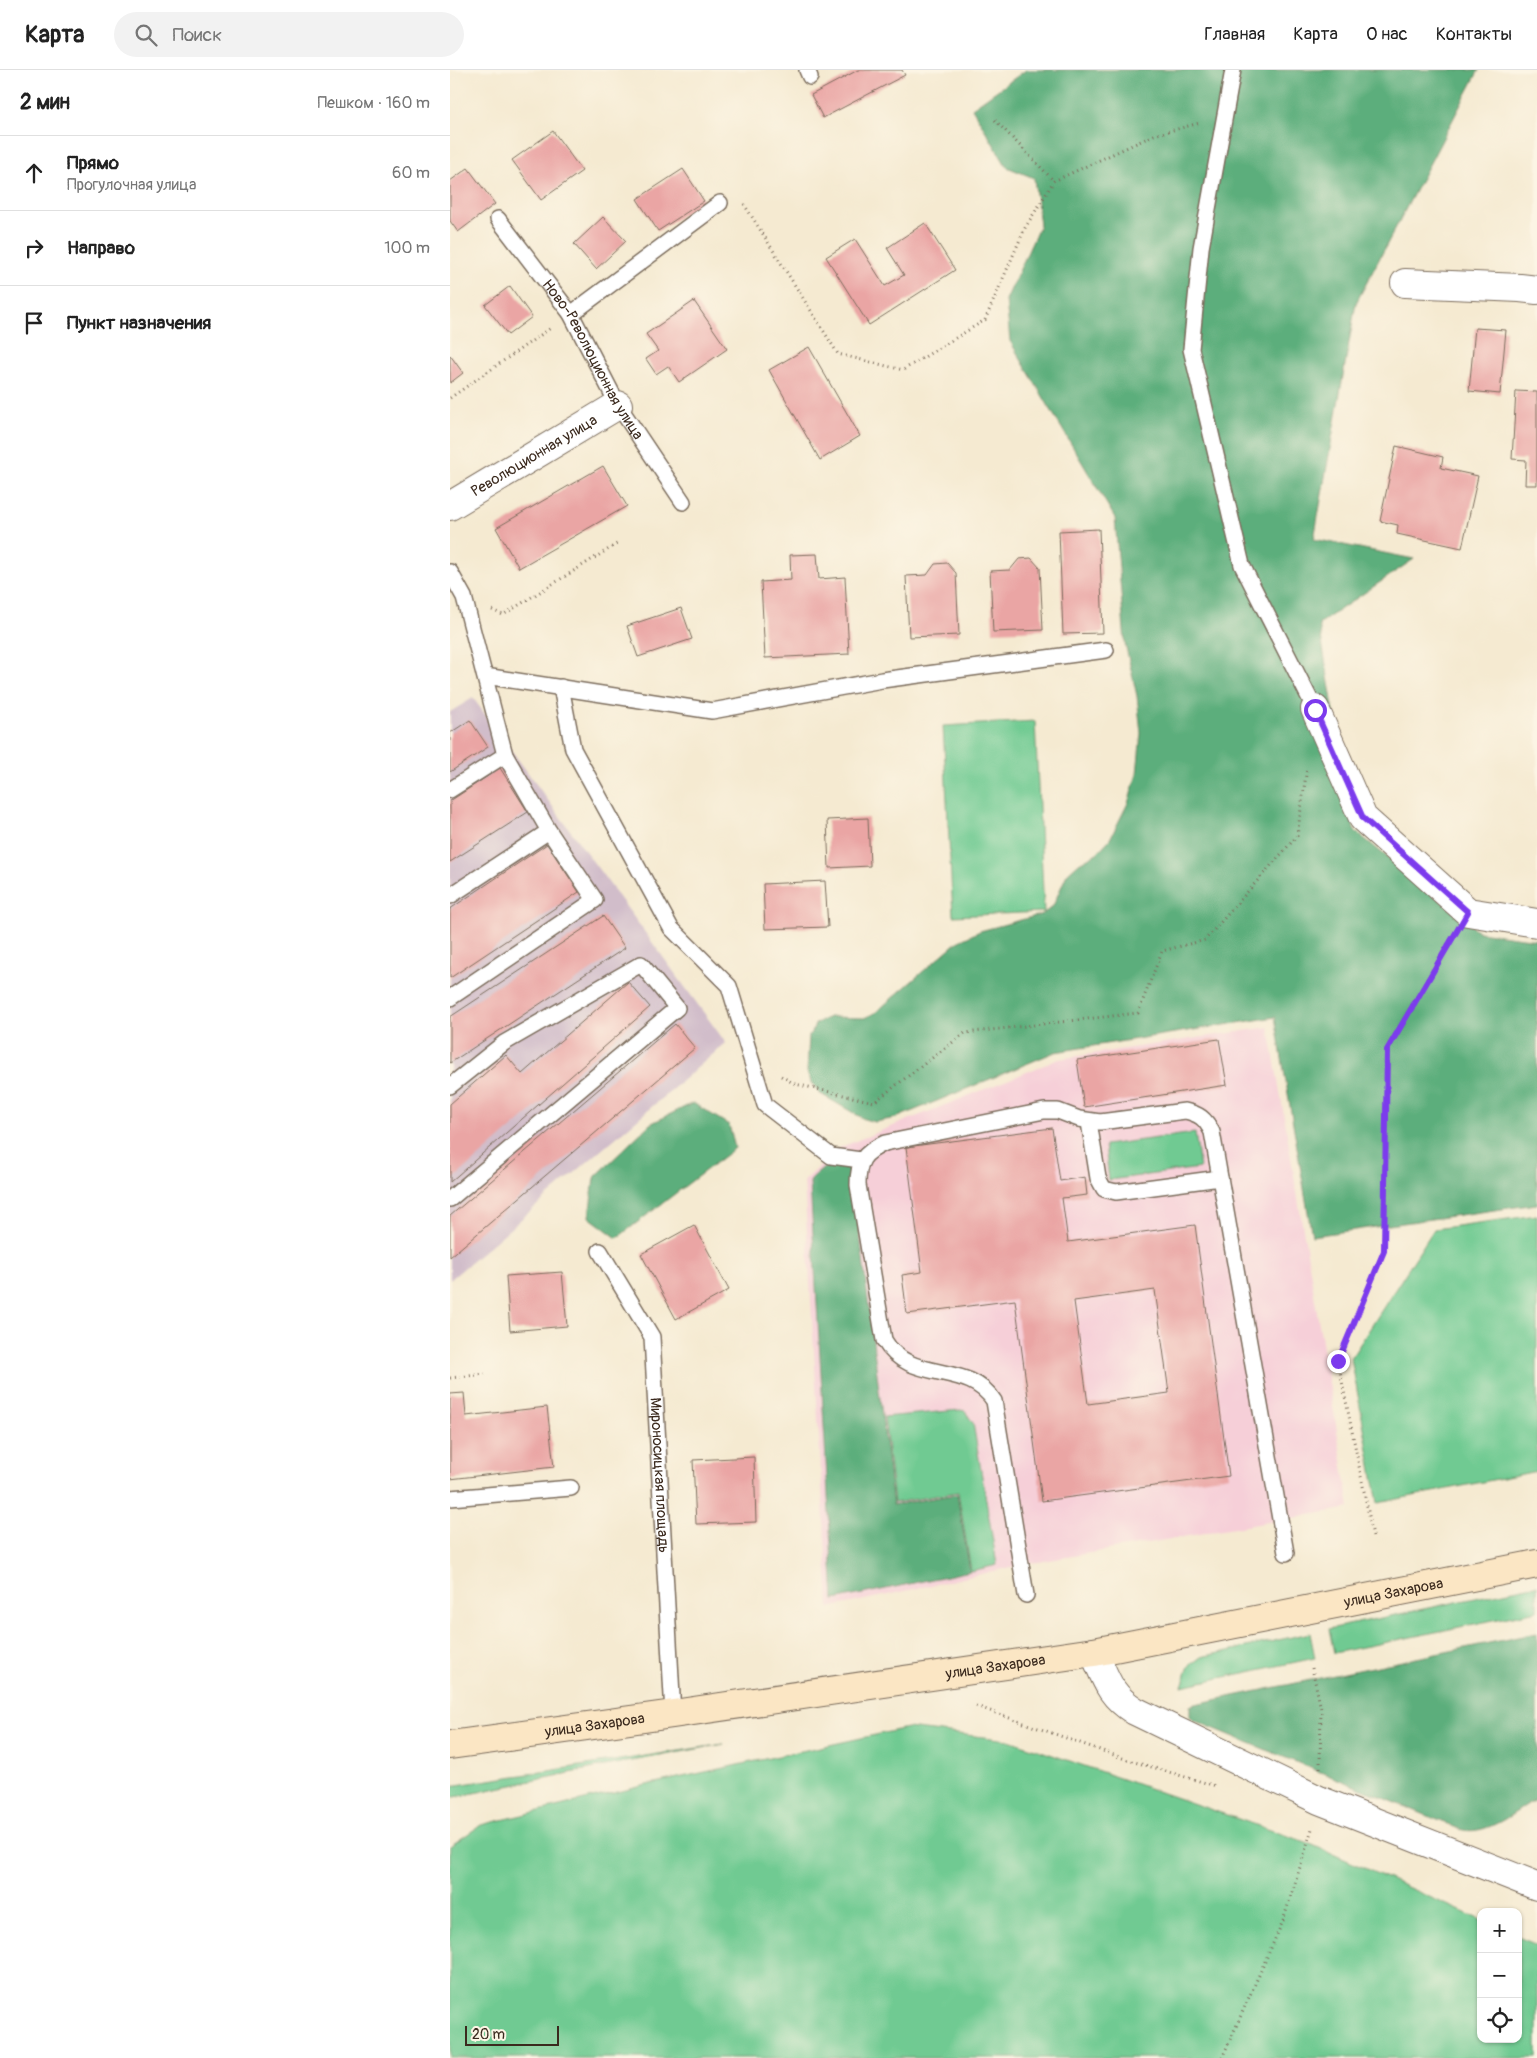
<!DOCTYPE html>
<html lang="ru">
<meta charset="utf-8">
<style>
:root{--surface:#fff;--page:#f2f2f2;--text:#222;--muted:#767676;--line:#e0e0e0}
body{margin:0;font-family:Pangolin,sans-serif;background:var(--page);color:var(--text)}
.controls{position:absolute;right:15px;bottom:15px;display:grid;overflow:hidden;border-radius:10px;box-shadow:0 1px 4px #0004}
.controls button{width:45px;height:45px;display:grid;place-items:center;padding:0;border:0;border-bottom:1px solid var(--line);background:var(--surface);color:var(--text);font:25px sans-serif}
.scale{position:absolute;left:15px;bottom:12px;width:94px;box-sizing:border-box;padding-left:5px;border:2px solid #3b2a1e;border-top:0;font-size:14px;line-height:18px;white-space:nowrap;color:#3b2a1e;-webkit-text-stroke:4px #fcf5e5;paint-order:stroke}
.stop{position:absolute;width:15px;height:15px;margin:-11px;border:4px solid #7c3aed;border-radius:50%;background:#fff}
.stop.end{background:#7c3aed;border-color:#fff;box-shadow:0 1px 5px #0008}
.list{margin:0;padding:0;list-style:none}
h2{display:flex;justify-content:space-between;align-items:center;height:65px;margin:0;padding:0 20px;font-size:21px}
h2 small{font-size:16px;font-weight:400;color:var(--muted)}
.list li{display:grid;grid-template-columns:32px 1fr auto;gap:15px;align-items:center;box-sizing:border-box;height:75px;padding:0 20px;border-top:1px solid var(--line)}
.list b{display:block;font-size:19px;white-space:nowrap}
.list p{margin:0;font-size:16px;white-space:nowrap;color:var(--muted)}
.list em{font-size:16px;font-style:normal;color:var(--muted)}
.icon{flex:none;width:28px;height:28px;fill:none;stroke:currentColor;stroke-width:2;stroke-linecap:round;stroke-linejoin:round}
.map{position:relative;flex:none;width:1087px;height:1988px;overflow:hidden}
header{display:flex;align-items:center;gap:30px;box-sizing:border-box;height:70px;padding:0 25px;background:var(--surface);border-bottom:1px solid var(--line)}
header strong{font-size:24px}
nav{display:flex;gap:28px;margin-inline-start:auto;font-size:18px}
.search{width:350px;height:45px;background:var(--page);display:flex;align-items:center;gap:12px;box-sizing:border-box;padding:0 18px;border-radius:28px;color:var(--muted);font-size:19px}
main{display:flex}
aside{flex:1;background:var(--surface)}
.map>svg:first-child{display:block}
</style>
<header>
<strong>Карта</strong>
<div class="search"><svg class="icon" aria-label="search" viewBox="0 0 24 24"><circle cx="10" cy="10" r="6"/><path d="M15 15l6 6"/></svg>Поиск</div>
<nav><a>Главная</a><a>Карта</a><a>О нас</a><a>Контакты</a></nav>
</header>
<main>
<aside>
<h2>2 мин<small>Пешком · 160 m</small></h2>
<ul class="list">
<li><svg class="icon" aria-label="ahead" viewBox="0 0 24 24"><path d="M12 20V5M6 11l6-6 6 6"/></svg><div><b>Прямо</b><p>Прогулочная улица</p></div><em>60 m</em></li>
<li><svg class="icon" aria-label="right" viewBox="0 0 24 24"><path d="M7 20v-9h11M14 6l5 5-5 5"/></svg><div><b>Направо</b></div><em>100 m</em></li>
<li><svg class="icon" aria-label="arrive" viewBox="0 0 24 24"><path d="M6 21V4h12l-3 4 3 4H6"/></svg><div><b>Пункт назначения</b></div></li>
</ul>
</aside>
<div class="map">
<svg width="1087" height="1988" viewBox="0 0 1087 1988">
<rect width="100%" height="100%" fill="#fcf5e5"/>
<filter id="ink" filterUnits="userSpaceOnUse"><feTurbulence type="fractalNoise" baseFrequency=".02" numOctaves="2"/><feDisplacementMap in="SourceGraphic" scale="10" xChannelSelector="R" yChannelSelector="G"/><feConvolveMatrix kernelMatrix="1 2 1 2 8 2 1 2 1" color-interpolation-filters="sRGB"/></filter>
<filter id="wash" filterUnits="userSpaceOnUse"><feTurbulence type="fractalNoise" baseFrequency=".0096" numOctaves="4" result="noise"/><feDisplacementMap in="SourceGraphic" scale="20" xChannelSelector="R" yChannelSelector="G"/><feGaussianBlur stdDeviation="1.12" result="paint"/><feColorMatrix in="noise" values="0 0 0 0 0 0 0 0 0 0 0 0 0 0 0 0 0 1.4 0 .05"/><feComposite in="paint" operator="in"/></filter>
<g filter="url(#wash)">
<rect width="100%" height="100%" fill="#f5ead1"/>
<!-- built -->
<path fill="#f6cfd8" d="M819,957L900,1438L571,1495L379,1538L354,1111L391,1077L609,989Z"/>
<!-- industrial -->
<path fill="#d1bdca" d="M23,628L276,973L0,1210V642Z"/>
<!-- green -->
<path fill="#70ca92" stroke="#567a58" d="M585,651L594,842L503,846L493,656Z
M745,1063L750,1098L659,1110L655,1075Z
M1087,1145V1401L928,1433L901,1288L984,1159Z
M510,1340L515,1341L523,1353L547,1495L521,1501L508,1422L444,1433L434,1347Z
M1087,1515V1541L884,1583L879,1559Z
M860,1563L865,1588L732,1616L739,1596L751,1587Z
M457,1658L559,1670L858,1773L1031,1850V1969H1068V1867L1087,1875V1988H0V1776L31,1755L205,1713Z
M274,1674L139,1699L0,1728V1716Z"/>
<!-- forest -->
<path fill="#5cae7c" stroke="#4c6c4d" d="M576,0H1029L906,233L864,469L964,489L869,554L904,760L1029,862L1087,870V1134L862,1166L825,947L605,982L446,1048L425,1052L414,1049L369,1023L362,1013L357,1002L359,966L366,953L380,947L414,948L425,943L507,872L530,861L593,844L603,836L617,804L629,793L647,783L660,769L678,733L687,704L691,663L687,626L675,573L665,448L560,271L556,230L590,155L584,108L557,97L522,38Z
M243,1033L279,1055L285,1078L167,1168L139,1147L144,1108L200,1054Z
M381,1092L399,1093L402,1099L443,1435L507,1424L520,1501L384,1530L360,1112L363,1107Z
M1087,1563V1728C1066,1741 1039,1765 1013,1760C1007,1759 1001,1755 995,1753L743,1650L740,1646V1636L745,1634Z"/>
<g id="blocks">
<!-- building -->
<path fill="#eaa5a4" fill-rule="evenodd" d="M408,0H452L455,5L373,48L361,25Z
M103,61L132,101L91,130L62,90Z
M18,98L45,134L8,162L0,151V111Z
M233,99L254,131L208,161L187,129Z
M153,147L176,171L146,199L124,174Z
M475,153L505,200L419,255L376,187L405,169L435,216L454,205L437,178Z
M60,216L82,247L58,265L35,235Z
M244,231L277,279L229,312L218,296L206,304L196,289L208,281L196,264Z
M1025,258L1056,260L1050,324L1019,321Z
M359,277L410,366L370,390L319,300Z
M0,285L13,303L0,313Z
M1066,321L1087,322V415H1075L1076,390L1062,389Z
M946,376L993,387L991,398L1028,406L1012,478L947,464L948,455L930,451Z
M153,396L177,436L69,498L46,458Z
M649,459L653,563L613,564L609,461Z
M367,484L369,509L395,507L399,584L315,588L311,512L341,510L340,485Z
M581,488L590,498L593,560L543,562L540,501L560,500L569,489Z
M497,493L506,503L509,565L459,567L456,506L477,505L485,494Z
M231,538L242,569L188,587L177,556Z
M20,650L38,677L0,702V663Z
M50,698L78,742L0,792V731Z
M418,748L420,796L379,798L377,750Z
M97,774L129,822L0,908V839Z
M375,811L378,857L315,859L313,814Z
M153,846L175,878L0,993V947Z
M178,912L200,937L0,1112V1034L56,985L72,1004Z
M225,954L245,978L0,1187V1146Z
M769,969L777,1015L634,1037L627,990Z
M602,1058L610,1111L635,1107L637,1125L612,1128L618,1172L745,1155L779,1406L592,1431L565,1230L457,1244L452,1205L472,1202L456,1077ZM705,1220L719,1323L638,1334L624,1231Z
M244,1155L279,1220L226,1249L191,1184Z
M112,1202L117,1256L60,1261L56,1206Z
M14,1323L16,1346L97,1337L104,1397L0,1409V1324Z
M304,1387L306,1452L246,1454L243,1390Z"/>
</g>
</g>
<g filter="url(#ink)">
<use href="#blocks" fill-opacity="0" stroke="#7c6d5d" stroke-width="1"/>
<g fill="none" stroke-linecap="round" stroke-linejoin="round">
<!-- lane casing -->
<g stroke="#7c6d5d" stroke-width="18">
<g id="lane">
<path d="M357,0L360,7"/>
<path d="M783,0L751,178L741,279L792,495L865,639"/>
<path id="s1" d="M48,149L121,244L168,335L233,432"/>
<path d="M121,244L270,133"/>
<path d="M0,502L14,527L55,685L99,761L145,830L0,928"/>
<path d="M35,606L262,641L432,610L656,580"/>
<path d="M111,617L123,679L221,858L279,916L315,1035L381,1086L411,1090"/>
<path d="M0,720L55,685"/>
<path d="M0,826L99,761"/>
<path d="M0,1016L54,973L191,894L227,938L0,1129"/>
<path d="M639,1052L648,1108L654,1119L666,1122L770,1108"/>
<path id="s2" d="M150,1181L202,1267L223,1644"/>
<path d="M0,1428L121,1418"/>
<path d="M576,1525L544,1331C518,1290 460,1315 434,1270L408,1115C408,1091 413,1083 435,1073L594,1041H608L629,1049L650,1052L735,1041C749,1044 755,1048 762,1062L836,1483"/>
</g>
</g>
<!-- street casing -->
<g stroke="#7c6d5d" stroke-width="30">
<g id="street">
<path d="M955,213L1070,218L1087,220"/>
<path id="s3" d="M0,436L168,335"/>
<path d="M865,639L913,748L1018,842L1087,853"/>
<path d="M644,1582C656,1609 659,1625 685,1641L869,1730L1087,1816"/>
</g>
</g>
<!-- secondary casing -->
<g stroke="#7c6d5d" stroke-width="30">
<g id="secondary">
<path id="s4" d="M0,1675L223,1644L644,1582L1087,1494"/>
</g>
</g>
<!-- path -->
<path stroke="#7c6d5d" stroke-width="3" stroke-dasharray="1 4" stroke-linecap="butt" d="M545,50L604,111
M294,134L388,284L453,300L535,250L575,158L604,111L704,65L750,53
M0,328L102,257
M42,540L53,545L170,472
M331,1006L345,1014L424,1032L515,963L688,943L712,881L755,870L847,766L857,698
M0,1308L35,1304
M923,1466L888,1291L934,1181L937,979L1003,866
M862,1598L871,1639L870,1698
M526,1636L678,1690L766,1716
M772,1988L833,1851L862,1759"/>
<!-- lane -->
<use href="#lane" stroke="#fff" stroke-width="15"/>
<!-- street -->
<use href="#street" stroke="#fff" stroke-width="28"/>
<!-- secondary -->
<use href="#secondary" stroke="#fbe6c4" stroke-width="28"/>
</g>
</g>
<g fill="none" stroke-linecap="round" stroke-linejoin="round" filter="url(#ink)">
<!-- route -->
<path stroke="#7c3aed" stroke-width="6" d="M865,640L913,748L1018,842L937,980L934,1181L888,1291"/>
</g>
<g text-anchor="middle" stroke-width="4.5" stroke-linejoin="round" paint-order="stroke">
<!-- street labels -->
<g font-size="15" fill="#3b2a1e" stroke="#fcf5e5">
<text dy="5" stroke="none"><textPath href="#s1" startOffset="170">Ново-Революционная улица</textPath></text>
<text dy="5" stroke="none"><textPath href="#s3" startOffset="98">Революционная улица</textPath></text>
<text dy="5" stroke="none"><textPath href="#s2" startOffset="239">Мироносицкая площадь</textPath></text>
<text dy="5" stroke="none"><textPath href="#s4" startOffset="956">улица Захарова</textPath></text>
<text dy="5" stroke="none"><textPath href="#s4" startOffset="551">улица Захарова</textPath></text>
<text dy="5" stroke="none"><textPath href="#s4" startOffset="146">улица Захарова</textPath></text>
</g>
</g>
</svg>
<div class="controls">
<button>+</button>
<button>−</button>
<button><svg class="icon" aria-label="locate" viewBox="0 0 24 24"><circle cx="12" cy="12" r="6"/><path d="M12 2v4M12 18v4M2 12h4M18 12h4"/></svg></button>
</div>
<div class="scale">20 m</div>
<div class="stop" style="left:865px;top:640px"></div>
<div class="stop end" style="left:888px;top:1291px"></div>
</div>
</main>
